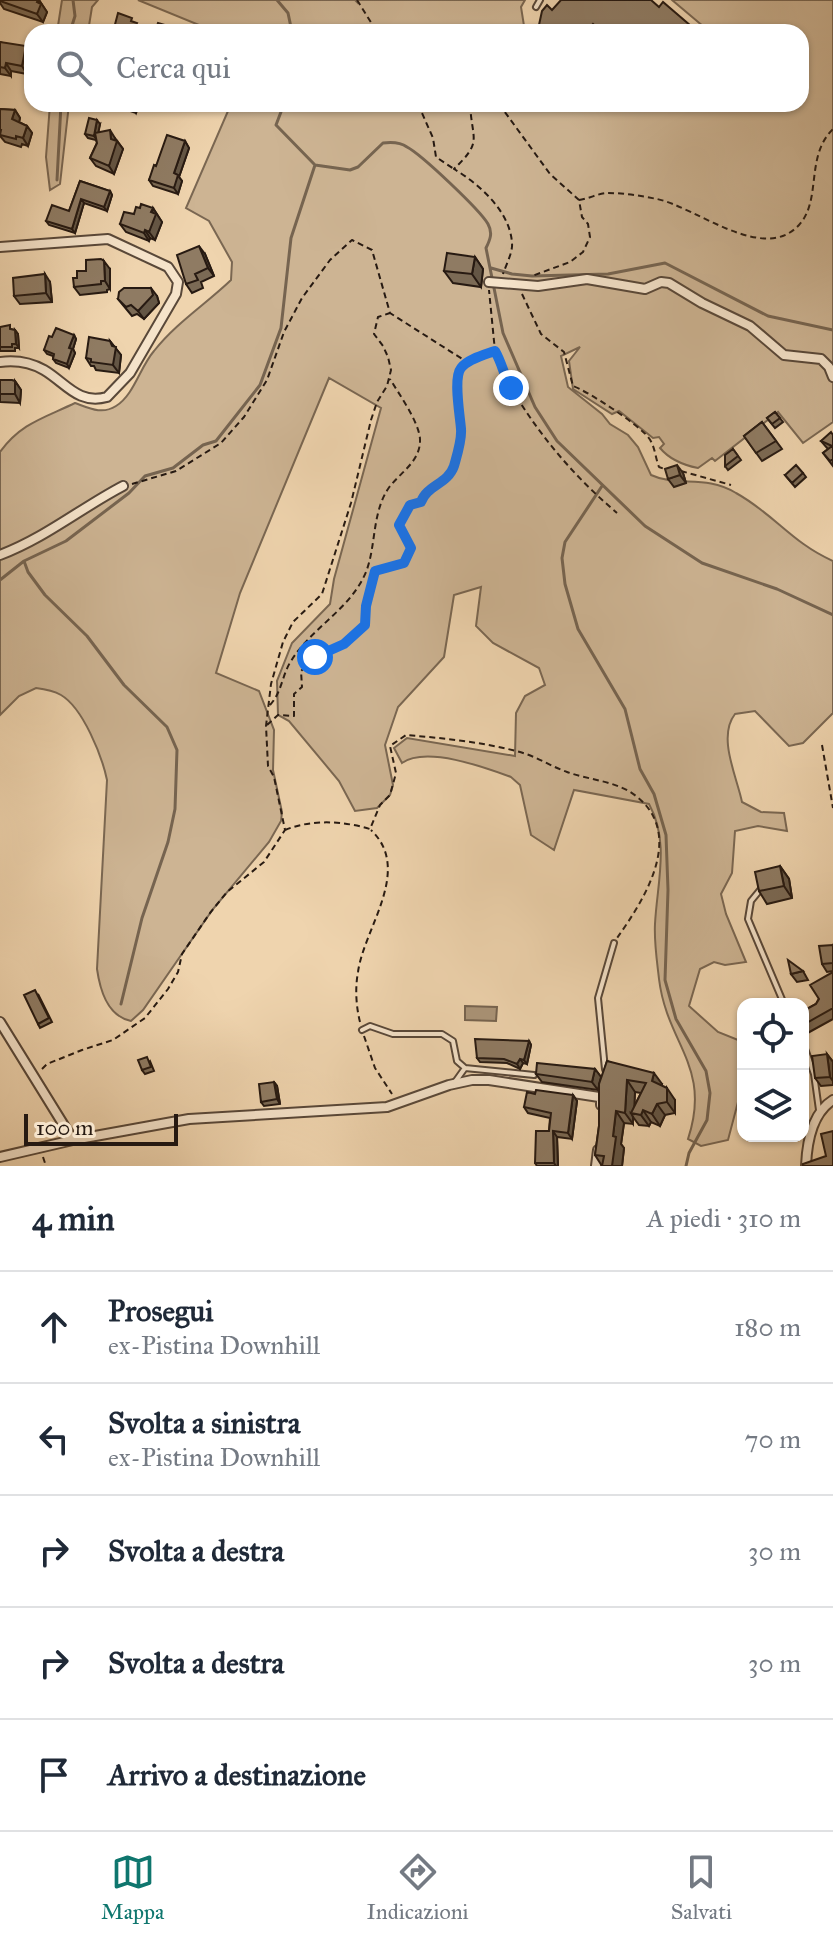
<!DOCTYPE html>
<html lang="it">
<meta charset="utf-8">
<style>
:root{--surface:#fff;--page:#f2f2f3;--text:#1f2937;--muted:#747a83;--line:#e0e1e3;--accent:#0f766e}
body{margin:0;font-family:"IM FELL Great Primer",serif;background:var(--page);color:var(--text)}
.controls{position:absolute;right:24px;bottom:24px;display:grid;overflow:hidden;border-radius:16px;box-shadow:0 2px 6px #0004}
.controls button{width:72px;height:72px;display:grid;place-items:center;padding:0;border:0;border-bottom:2px solid var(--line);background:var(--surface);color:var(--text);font:40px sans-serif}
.scale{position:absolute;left:24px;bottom:20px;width:154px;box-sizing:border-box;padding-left:8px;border:4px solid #271a12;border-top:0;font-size:22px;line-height:28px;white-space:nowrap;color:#271a12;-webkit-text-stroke:6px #f5e3ca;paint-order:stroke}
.stop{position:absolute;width:24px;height:24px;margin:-18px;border:6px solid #1a73e8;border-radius:50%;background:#fff}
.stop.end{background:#1a73e8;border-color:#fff;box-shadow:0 2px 8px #0008}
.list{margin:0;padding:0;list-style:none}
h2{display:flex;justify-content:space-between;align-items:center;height:104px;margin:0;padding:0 32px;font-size:34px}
h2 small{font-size:26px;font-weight:400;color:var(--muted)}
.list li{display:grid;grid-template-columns:52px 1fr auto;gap:24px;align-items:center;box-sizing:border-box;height:112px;padding:0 32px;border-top:2px solid var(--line)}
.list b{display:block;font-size:30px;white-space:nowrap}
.list p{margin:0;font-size:26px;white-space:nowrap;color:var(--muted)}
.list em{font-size:26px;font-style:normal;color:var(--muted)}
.icon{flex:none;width:44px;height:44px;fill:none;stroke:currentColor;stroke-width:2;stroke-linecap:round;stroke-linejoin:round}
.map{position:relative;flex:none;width:833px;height:1166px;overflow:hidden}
.search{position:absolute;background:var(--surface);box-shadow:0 2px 6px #0004;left:24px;right:24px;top:24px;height:88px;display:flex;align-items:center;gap:20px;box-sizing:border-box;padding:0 28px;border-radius:24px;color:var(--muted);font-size:30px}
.sheet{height:664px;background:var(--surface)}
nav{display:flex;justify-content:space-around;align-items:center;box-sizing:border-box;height:112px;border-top:2px solid var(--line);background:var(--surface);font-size:22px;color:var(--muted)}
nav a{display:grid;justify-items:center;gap:4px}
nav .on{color:var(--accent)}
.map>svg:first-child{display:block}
</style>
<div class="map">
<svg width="833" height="1166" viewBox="0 0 833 1166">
<rect width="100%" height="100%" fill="#efd4ae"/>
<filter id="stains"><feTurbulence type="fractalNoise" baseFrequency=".0025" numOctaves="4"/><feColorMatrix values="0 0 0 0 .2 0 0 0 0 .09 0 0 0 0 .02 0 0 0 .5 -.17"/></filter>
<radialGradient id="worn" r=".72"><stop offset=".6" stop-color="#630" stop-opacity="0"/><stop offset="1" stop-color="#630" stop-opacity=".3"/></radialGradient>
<!-- green -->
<path fill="#cdb493" stroke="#7a6752" stroke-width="2" d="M62,0H98L92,7L88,32H57Z
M138,0H355L357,2V0H525L521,7L525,32H216Z
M672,0H833V422L803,443L778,412L715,461L712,458L698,468C683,465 670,460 660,448L664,444L659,437L653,438L619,411L612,414L573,389L569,361L580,347L561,356L568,387L602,414L610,424L628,435L638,447L651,475C679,488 704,474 736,493C774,514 792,543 833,561V713L803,743L789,746L755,711L735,714C717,737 737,777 742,802L761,812L784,813L787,831L758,826L735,831L732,873L721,894L726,914L746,962L725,965L714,962L700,969L689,1006L718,1032L743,1042V1083L728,1140L701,1146L688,1139C712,1066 667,1045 659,979C657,961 654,943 655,924C657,883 670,842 649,804L574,790L554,850L531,835L520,785L511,777C484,767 426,746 402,763L394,748L407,738L515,756L516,713L525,696L545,685L539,668L493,643L476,626L481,587L454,595L444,657L398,707L385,745L393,785L390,795L377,808L355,811L339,781L289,721L278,715L277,681L292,643L330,604L334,579L381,408L329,378L240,593L216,673L259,691L274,730L273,770L282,812L281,821L269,842L213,909L143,1010L131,1021C107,1016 100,990 97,969L107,780C102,756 83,708 61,695C54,691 44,689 36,688L19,696L0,715V452C21,423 44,418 75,403C89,408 102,415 116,406C134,395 140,367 154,351C176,323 206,304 231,280L232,262L209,221L186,208L231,104H284V110L286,104H801V32H710Z
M50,104H69L60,184L50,190L46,157Z"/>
<!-- water -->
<path fill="#ab9579" stroke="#766450" stroke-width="2" d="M465,1006L497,1007L496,1021L465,1020Z"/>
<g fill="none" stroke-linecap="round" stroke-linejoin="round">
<!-- stream -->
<path stroke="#766450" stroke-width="3" d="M277,0L288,13L292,32
M70,32L75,16L73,0
M284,104L276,125L315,165L350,170L358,167L383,143C391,142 400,142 407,147C422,155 480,210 488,224C493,233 490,240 486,248L503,333L535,407L557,441L645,526L702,563L777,589L833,615
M57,180L61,104
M491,268L512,274L532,276L608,274L665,263L768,316L833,330
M602,486L565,542L562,558L565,584L578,629L625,709L640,769L654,794L666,835L668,890L665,980L676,1019L706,1071L710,1093L707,1120L689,1153L686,1166
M0,580L24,561
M121,1004L142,918L168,842L175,809L177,750L167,727L124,685L87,636L45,595L28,572L24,561L66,541L129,493L145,476L173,468L203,445L216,441L260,385L281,328L291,238L315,165"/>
<!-- lane casing -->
<g stroke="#594839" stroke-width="8">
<path id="lane" d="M536,7L540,0
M760,890L751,901L748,919L784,1004
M362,1030L370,1026L393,1034H442L453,1041L457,1061L465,1068L534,1075
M803,1043L814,1074L819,1110
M605,1069L598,998L614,943
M455,1082L465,1068"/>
</g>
<!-- street casing -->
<g stroke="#594839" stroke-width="12">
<path id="street" d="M0,247L108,239L168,267L178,282L176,294L130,373L107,397C78,405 66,383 44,370C30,362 15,360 0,362
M489,282L538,286L587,279L645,289L661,282L669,283L702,303L750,326L784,355L821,359L829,367L833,377
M0,555C45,538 81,508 123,486
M0,1022L73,1140L0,1157
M73,1140L189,1119L387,1107L449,1085L472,1080H489L599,1097L601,1098V1105
M596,1166L598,1150
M806,1166C807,1142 812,1113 833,1100"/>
</g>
<!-- path -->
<path stroke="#271a12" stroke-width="2" stroke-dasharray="6 4" stroke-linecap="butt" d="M357,0L377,32
M418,104L433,138L436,157L454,169
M470,104C472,141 483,141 454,169C479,184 510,211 512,243C513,252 506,265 503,274
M499,104L550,174L579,200L582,217L588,224L590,237L583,252L570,262L532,276
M579,200C588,199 599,193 608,193C624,193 642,196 657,199C696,207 763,264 799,225C822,200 805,156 833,129
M522,294L541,334L564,352L573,386C589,392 638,424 648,437C655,445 655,457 659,467L667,470
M495,352L500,360L502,372C533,428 569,472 617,513
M681,471L731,485
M132,484L176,471L221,443L244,417L267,380L284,332L302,298L330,260L352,240L372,250L390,313L467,362L495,351L489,290
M270,705C282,692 282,675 291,661C312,627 350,610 366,572C376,547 372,513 388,489C399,473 421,462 420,439C419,422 399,394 390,379
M267,725L278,715L294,716V694L302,687L301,671C321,651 345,646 365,625L366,606L375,571L404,563L411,548L399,525L410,505L421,502C427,486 444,485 452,471C457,464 458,449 460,440C462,425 454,381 459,371C460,368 465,364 467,362
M822,745L833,808
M285,830C312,819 343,821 370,829L380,805L390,795L396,773L390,746L406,735C442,738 481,742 516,751C534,755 550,766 567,772C589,780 617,781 636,796C686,835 644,900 617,938
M360,1022C356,1006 355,988 358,972C364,928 413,870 371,830
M364,1036L375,1068L392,1094
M42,1069L47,1064L82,1050L113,1040L145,1018L168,989L178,972L182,954L210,913L227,892L264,862L285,830L274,777L268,766L266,726L271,684L283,642L293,622L322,594L351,503L371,420L377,402L387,386L391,370L388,357L383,346L374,334L378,317L390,313
M43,1157L46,1166"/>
<!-- lane -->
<use href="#lane" stroke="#f5e3ca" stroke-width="4"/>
<!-- street -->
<use href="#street" stroke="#f5e3ca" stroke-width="8"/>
</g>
<!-- wall -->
<path fill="#7b6a55" stroke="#271a12" stroke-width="2" fill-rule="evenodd" d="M0,0H39L47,12L43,22L4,9L0,3Z
M0,42L31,54L27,74L11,71V76L0,74Z
M115,104H139L136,113L124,109L122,106Z
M181,104H196L193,109Z
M0,109L15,110L20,118L19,122L27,126L32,133L28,146L22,144L21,147L5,142L0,136Z
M100,124L98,132L115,138L123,149L114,174L96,166L90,158L97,143L96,140L88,138L85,134Z
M185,141L189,148L179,177L182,181L178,194L153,186L149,180L156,166Z
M80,181L110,191L112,195L107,211L84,203L75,233L49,225L46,221L69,211Z
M153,208L162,222L155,240L150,238L149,241L126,232L120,224L134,214Z
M205,254L214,276L201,282L203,288L192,293L186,284Z
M475,257L483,269L481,287L453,283L444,271Z
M110,269V289L107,290V292L80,295L74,287Z
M50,282L52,302L20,304L14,296Z
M157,296L159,303L144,319L137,314L132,316L118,299Z
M0,327L15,330L18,334L19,348H15V351H0Z
M74,335L76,339L73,349L75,353L69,368L56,363L53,359V356L47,354L44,350L52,337Z
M110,341L121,355L119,373L96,370L94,366H91L86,358Z
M0,380L15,381L21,390L20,403L0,402Z
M775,412L783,422L775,428L767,418Z
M762,422L782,449L762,461L744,436Z
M833,435V466L823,453L828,449L821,441Z
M733,449L741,460L728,470L725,466Z
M683,473L686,483L674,487L668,479Z
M803,473L806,477L795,487L785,475Z
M780,866L789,879L792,898L767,904L759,891Z
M833,945V971L827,972L822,964Z
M803,971L808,980L797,982L791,974Z
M833,972V1019L804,1035L803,1033V1011L816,1004Z
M38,994L52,1022L40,1028L38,1024Z
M529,1041L531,1045L527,1064L523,1063L520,1069L507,1063L480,1062L477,1058Z
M827,1054L833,1062V1085L821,1086L815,1078Z
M150,1061L154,1071L145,1074L142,1070Z
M607,1061L662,1084L661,1086L675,1100V1113L665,1115L660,1126L651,1122L649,1126L639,1125L633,1117V1124L624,1123L621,1144L624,1148L622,1166H602L595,1155L599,1126V1085L598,1090L542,1082L536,1074L595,1069L601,1077L600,1083ZM635,1092L641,1093L634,1107Z
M274,1082L277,1086L280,1104L264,1106L261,1102Z
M535,1094L573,1095L577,1101L572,1139L557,1137L558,1166H537L535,1163L549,1131L550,1118L528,1113L524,1107Z"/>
<!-- shaded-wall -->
<path fill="#645645" stroke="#271a12" stroke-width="2" d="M38,0H39L47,12L43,22L37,14Z
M593,24L596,28L593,32H586Z
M26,46L31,54L27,74L22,66Z
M6,63L11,71V76L5,68Z
M131,104H139L136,113Z
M15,110L20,118L18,127L12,119Z
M97,120L100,124L97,140L94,136Z
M27,126L32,133L28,146L23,138Z
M110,130L115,138L116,144L117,141L123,149L114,174L109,166L111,139Z
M185,141L189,148L179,177L182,181L178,194L174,188V173Z
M110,191L112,195L107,211L104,207Z
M81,199L84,203L75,233L72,229Z
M153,208L162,222L155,240L149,232Z
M145,230L150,238L149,241L144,233Z
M199,246L205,254L214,276L208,268Z
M475,257L483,269L481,287L472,274Z
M104,261L110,269V289L105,281Z
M45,274L50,282L52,302L46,293Z
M151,288L157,296L159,303L144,319L138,311Z
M15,330L18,334L19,348L16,344Z
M74,335L76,339L73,349L75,353L69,368L67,364L69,348Z
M110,341L121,355L119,373L113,365Z
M15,381L21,390L20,403L15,394Z
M677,465L683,473L686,483L680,475Z
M780,866L789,879L792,898L784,886Z
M529,1041L531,1045L527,1064L524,1060Z
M827,1054L833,1062V1081L830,1077Z
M520,1059L523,1063L520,1069L517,1064Z
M595,1069L601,1077L598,1090L592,1082Z
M654,1073L662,1084L660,1092L652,1081Z
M627,1080L635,1092L634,1114L631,1113L633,1117V1124L625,1113Z
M274,1082L277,1086L280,1104L277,1099Z
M667,1088L675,1100V1113L667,1102Z
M573,1095L577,1101L572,1139L568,1133Z
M657,1104L665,1115L660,1126L652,1114Z
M643,1110L651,1122L649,1126L641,1115Z
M616,1111L624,1123L621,1144L624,1148L622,1166H612L613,1136Z
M553,1131L557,1137L558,1166H556L554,1163Z"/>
<!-- building -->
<path fill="#8f7b63" stroke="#271a12" stroke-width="2" d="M0,0H38L37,2L41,4L37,14L0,1Z
M561,0H651L659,7L663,2L698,32H602L593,24L586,32H547L539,25L542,11L547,5L552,10Z
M118,13L132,18L131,21L137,23L136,25L152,30L156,29L158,23L168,26L166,32H113Z
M0,42L26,46L22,66L6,63L5,68L0,67Z
M0,109L15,110L12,119L27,126L23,138L16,136V139L0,135L1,130H0Z
M89,118L97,120L94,136L85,134Z
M110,130L111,139L117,141L109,166L90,158L97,143L95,133Z
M167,135L185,141L174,173L178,175L174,188L149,180L154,165L156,166Z
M80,181L110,191L104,207L81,199L72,229L46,221L52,205L69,211Z
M141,204L153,208L151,212L156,214L149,232L145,230L144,233L120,224L124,212L134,214L136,207L140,208Z
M199,246L208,268L195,274L198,280L186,284L177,255Z
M447,253L475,257L472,274L444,271Z
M101,259L104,261L105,281H101V284L74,287L73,278H77V271H86V260Z
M45,274L46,293L14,296L13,278Z
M124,288H151L153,295L138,311L131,305L126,307L118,299L119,292Z
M10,325V329L15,330L16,344H12V347H0V327Z
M56,328L74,335L69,348L72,349L67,364L53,359L54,354L44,350L49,336L52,337Z
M89,337L110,341L112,346L116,347L113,365L91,362V359L86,358Z
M0,380H12L15,381V394H0Z
M775,412L780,418L772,424L767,418Z
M762,422L776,441L756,453L744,436Z
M831,432L833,435V459L830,461L823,453L832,446L821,441Z
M733,449L738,456L725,466V455Z
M677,465L680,475L668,479L665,469Z
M796,465L803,473L792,483L785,475Z
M780,866L784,886L759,891L755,872Z
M833,945V963L822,964L819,946Z
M788,960L803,971L791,974Z
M833,972V1008L803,1025V1011L816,1004L819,999L810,985Z
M35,990L49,1018L38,1024L24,995Z
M475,1039L529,1041L524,1060L520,1059L517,1064L504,1059L477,1058Z
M827,1054L830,1077L815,1078L812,1056Z
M147,1057L151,1067L142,1070L138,1060Z
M607,1061L654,1073L652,1081L667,1088V1102L657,1104L652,1114L643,1110L641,1115L631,1113L646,1083L627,1080L625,1113L616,1111L613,1136L616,1137L612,1166H602L604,1156L595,1155L599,1126V1084Z
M537,1063L595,1069L592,1082L536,1074Z
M274,1082L277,1099L261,1102L259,1084Z
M536,1090L573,1095L568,1133L553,1131L554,1163H535L536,1131H549L551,1113L524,1107L527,1092L535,1094Z
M833,1131V1166H803V1164L826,1156L821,1134Z"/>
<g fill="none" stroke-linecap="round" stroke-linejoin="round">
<!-- route -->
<path stroke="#1a73e8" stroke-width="10" d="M315,657L344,644L365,625L366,606L375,571L404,563L411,548L399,525L410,505L421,502C427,485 448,484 454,466C457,455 462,440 461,429C460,415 453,378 461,368C468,359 484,355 495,351C502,363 504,376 511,388"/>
</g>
<rect width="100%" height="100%" filter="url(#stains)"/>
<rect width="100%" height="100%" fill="url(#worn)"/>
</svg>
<div class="controls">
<button><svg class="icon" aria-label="locate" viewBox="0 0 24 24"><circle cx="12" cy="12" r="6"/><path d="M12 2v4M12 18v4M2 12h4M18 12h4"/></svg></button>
<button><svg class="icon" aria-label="layers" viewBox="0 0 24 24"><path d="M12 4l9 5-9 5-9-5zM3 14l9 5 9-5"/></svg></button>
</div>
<div class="scale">100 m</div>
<div class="stop" style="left:315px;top:657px"></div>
<div class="stop end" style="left:511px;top:388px"></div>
<div class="search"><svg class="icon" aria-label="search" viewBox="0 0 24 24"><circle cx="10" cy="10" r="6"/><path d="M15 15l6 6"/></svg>Cerca qui</div>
</div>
<section class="sheet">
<h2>4 min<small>A piedi · 310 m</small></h2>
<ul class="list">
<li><svg class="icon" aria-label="ahead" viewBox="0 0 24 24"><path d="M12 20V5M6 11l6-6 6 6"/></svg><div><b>Prosegui</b><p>ex-Pistina Downhill</p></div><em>180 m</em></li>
<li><svg class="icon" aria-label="left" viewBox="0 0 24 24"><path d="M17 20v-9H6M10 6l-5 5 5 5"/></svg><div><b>Svolta a sinistra</b><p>ex-Pistina Downhill</p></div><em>70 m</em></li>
<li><svg class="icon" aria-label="right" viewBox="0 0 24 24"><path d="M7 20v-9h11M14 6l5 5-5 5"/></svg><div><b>Svolta a destra</b></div><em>30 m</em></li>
<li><svg class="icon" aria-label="right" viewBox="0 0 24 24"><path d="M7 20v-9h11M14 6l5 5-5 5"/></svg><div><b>Svolta a destra</b></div><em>30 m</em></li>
<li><svg class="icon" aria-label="arrive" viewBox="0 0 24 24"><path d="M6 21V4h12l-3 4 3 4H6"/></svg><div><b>Arrivo a destinazione</b></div></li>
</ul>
</section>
<nav>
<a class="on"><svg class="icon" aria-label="map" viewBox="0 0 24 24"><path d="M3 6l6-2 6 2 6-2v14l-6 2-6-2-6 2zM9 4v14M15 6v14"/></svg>Mappa</a>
<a><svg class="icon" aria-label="directions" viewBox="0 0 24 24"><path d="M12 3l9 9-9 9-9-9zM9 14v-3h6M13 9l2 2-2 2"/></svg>Indicazioni</a>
<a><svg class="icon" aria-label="saved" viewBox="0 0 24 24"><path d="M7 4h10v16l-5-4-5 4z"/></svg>Salvati</a>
</nav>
